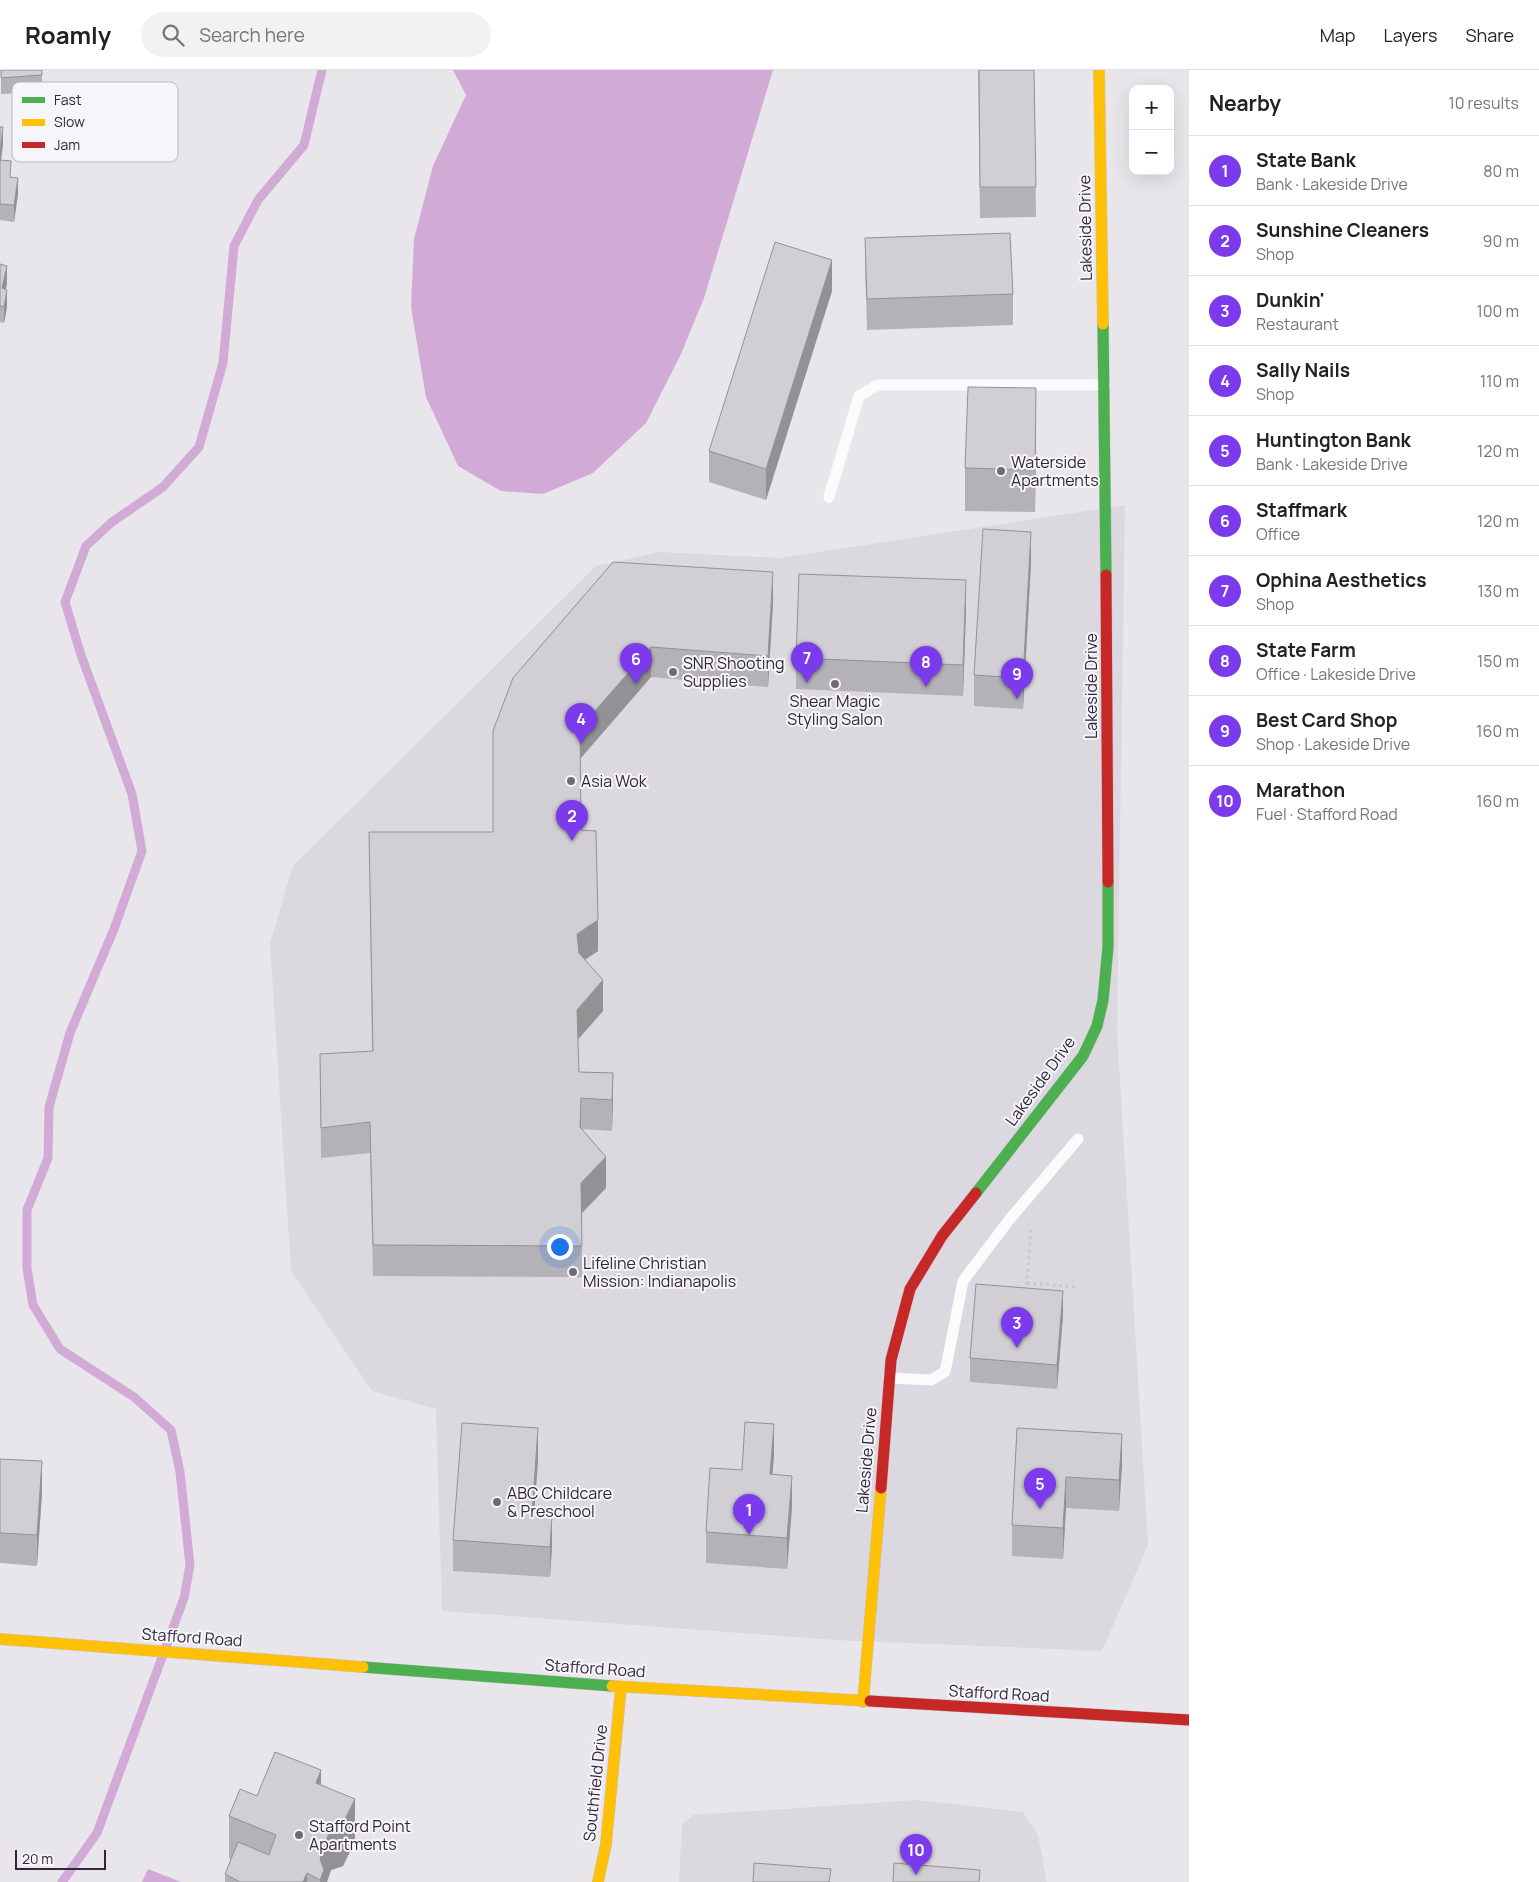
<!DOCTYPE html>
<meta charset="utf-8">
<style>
:root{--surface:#fff;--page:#f2f2f2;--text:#222;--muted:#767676;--line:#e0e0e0;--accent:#7c3aed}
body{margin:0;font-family:Manrope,sans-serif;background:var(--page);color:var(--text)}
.controls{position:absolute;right:15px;top:15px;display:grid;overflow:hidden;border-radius:10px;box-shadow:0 5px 20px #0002}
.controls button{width:45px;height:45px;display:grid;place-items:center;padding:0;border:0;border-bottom:1px solid var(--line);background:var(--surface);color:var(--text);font:25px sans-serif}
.scale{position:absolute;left:15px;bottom:12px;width:91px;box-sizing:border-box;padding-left:5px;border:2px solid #30253d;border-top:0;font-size:14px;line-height:18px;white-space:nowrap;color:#30253d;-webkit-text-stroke:4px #f6f5f9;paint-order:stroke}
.you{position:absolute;left:559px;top:1176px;width:18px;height:18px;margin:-12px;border:4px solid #fff;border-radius:50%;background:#1a73e8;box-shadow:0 0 0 8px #1a73e833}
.badge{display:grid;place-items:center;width:32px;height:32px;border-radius:50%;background:var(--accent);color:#fff;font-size:16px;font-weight:700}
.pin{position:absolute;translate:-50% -41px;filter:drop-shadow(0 1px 2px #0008)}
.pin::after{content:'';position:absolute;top:26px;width:18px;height:15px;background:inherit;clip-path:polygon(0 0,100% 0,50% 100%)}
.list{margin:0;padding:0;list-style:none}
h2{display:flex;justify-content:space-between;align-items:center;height:65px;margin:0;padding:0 20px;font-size:21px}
h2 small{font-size:16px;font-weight:400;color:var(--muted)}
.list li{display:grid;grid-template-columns:32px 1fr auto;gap:15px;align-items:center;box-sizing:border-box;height:70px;padding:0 20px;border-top:1px solid var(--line)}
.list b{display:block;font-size:19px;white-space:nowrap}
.list p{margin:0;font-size:16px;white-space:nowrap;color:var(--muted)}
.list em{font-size:16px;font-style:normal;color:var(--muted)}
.icon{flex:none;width:28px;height:28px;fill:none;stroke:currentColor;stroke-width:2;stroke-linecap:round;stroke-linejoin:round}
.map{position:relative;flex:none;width:1189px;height:1812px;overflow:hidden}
header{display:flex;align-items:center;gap:30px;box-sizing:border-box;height:70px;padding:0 25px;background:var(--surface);border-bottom:1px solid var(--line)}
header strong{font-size:24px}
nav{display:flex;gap:28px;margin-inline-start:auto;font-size:18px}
.search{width:350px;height:45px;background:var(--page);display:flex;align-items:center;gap:12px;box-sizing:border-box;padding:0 18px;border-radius:28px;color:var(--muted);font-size:19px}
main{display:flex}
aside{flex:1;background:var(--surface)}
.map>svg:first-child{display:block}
</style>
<header>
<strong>Roamly</strong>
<div class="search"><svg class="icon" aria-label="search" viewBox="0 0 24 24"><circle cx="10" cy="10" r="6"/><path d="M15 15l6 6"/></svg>Search here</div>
<nav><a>Map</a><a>Layers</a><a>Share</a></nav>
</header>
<main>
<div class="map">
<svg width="1189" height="1812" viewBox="0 0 1189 1812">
<rect width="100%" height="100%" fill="#e8e6eb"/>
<!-- built -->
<path fill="#dbd8e0" d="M1125,435L1117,961L1148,1475L1102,1581L835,1570L442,1541L436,1339L372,1321L291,1201L270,873L293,796L596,496L659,482L780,488Z
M917,1730L1023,1742L1038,1765L1047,1812H679L682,1755L693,1745Z"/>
<!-- water -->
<path fill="#d1aad6" d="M453,0H773L704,228L681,284L646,353L593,403L543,424L501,421L458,396L426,327L411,237L414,169L433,96L466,25Z
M148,1799L181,1812H142Z"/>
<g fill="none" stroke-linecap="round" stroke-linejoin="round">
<!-- stream -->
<path stroke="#d1aad6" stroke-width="9" d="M62,1812L97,1763L184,1528L190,1495L180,1402L171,1360L134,1327L60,1279L33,1235L27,1198V1140L48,1088L49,1037L70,963L114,859L142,781L132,724L81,585L65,532L86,476L112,452L163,417L199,377L223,293L234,176L258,130L304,75L322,0"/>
<!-- fast casing -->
<g stroke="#c6c3cb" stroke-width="12">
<path id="fast" d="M1103,254L1106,505
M976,1123L1083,986L1097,956L1103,930L1108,877V812
M363,1597L612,1616"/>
</g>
<!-- slow casing -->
<g stroke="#c6c3cb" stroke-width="12">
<path id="slow" d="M1099,0L1103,254
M0,1569L363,1597
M612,1616L870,1631
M863,1632L881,1418
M598,1812L606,1774L621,1617"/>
</g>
<!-- jam casing -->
<g stroke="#c6c3cb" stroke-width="12">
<path id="jam" d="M1106,505L1108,812
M881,1418L891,1290L910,1219L942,1166L976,1123
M870,1631L1189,1650"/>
</g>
<!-- path -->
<path stroke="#c9c6ce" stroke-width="3" stroke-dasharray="2.5 4" stroke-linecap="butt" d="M1027,1213L1078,1217
M1026,1221L1031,1158"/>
<!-- lane -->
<path stroke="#fcfbfc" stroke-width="11" d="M829,427L859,326L878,315H1104
M889,1308L931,1310L945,1302L963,1211L1009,1150L1078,1069"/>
<!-- fast -->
<use href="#fast" stroke="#4caf50" stroke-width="11"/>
<!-- slow -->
<use href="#slow" stroke="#ffc107" stroke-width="11"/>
<!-- jam -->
<use href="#jam" stroke="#c62828" stroke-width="11"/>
</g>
<!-- wall -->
<path fill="#b4b2b6" d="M1,0H42V22L1,24Z
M978,0H1034L1036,147L980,148Z
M0,57L3,74L1,90L11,107L18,124L14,152L0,150Z
M865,168L1013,224V255L867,260L865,199Z
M0,194L7,213L6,220L7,237L4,253L0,252Z
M832,221L766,430L709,412V381Z
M1036,360L1035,442L965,441V398Z
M1031,493L1023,639L974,636V605Z
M773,533L768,617L651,607L580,689L581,760L598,881L585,889L603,941L578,970L579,1002L613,1003L612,1061L582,1059L606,1118L582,1143V1207L373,1206L370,1083L321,1088L320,984L372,981L369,762H493L513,608Z
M966,541L963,626L796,619V588Z
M1063,1245L1057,1319L970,1312V1288Z
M1017,1358L1122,1395L1119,1441L1066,1438L1063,1489L1012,1486V1455Z
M774,1385L772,1404L792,1437L787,1499L706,1493V1462L742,1400Z
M0,1389L42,1422L37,1496L0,1493Z
M538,1389L534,1445L552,1477L550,1507L453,1501V1470Z
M321,1715L355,1771L343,1796L331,1800L327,1812H225V1804L231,1789L229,1788V1746L257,1726Z"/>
<!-- shaded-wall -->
<path fill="#929194" d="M3,57V74L0,98V82Z
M18,108V124L14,152V135Z
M832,190V221L766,430V399Z
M7,196V213L2,235V218Z
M7,220V237L4,253V237Z
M1036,318V360L1035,442V400Z
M1031,462V493L1023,639V608Z
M773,502V533L768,617V586Z
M966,510V541L963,626V595Z
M651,577V607L580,689V658Z
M598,850V881L577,895V864Z
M603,910V941L577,970V940Z
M613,1003V1034L612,1061V1030Z
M581,1028V1059L580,1057Z
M606,1087V1118L581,1144V1113Z
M1063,1221V1245L1057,1319V1295Z
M774,1354V1385L770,1435V1404Z
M538,1358V1389L532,1475V1444Z
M1122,1364V1395L1119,1441V1410Z
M42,1391V1422L37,1496V1465Z
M792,1406V1437L787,1499V1468Z
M1066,1407V1438L1063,1489V1458Z
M552,1446V1477L550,1507V1477Z
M321,1700V1743L316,1713Z
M355,1729V1771L343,1796L331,1800L327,1812H320V1789L331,1757Z
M307,1803V1812H303Z"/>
<!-- building -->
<path fill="#d1cfd4" stroke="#929194" d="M1,0H42V5L1,8Z
M979,0H1034L1036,117H980Z
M0,57H3L0,82Z
M0,90L11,91L10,107L18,108L14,135L0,134Z
M1010,163L1013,224L867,229L865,168Z
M775,172L832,190L766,399L709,381Z
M0,194L7,196L2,218L7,220L4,237L0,236Z
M968,317L1036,318L1035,400L965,398Z
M983,459L1031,462L1023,608L974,605Z
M613,492L773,502L768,586L651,577L580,658L581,760L596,761L598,850L577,864L579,883L603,910L577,940L579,1002L613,1003L612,1030L581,1028L580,1057L606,1087L581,1113L582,1176L373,1175L370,1052L321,1058L320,984L373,981L369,762H493V661L513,608Z
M799,504L966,510L963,595L796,588Z
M976,1214L1063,1221L1057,1295L970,1288Z
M745,1352L774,1354L770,1404L792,1406L787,1468L706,1462L710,1398L742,1400Z
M462,1353L538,1358L532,1444L552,1446L550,1477L453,1470Z
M1017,1358L1122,1364L1119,1410L1066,1407L1063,1458L1012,1455Z
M0,1389L42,1391L37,1465L0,1463Z
M275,1682L321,1700L316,1713L355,1729L343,1753L331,1757L320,1789L324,1800L320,1810L307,1803L303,1812H240L225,1804L238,1772L269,1785L276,1765L229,1746L240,1719L257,1726Z
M754,1793L831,1799L829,1812H753Z
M894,1793L980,1800L979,1812H893Z"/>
<!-- markers -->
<g fill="#70697a" stroke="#f6f5f9" stroke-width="2">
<circle cx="1001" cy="401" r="5"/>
<circle cx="673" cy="602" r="5"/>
<circle cx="835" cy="614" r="5"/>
<circle cx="571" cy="711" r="5"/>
<circle cx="573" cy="1202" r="5"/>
<circle cx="497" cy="1432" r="5"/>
<circle cx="299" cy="1765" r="5"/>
</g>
<g text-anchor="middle" stroke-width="4" stroke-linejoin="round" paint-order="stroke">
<!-- street labels -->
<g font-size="16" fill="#30253d" stroke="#f6f5f9">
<text transform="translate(1085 158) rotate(-91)" y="6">Lakeside Drive</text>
<text transform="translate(1091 616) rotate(-90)" y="6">Lakeside Drive</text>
<text transform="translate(1040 1011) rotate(-54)" y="6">Lakeside Drive</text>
<text transform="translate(866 1390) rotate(-85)" y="6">Lakeside Drive</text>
<text transform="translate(192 1567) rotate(4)" y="6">Stafford Road</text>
<text transform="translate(595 1598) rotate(4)" y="6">Stafford Road</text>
<text transform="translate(999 1623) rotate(3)" y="6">Stafford Road</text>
<text transform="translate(595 1713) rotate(-84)" y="6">Southfield Drive</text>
</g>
<!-- poi labels -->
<g font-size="16" fill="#30253d" stroke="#f6f5f9" text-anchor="start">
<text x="1011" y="398">Waterside<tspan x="1011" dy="18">Apartments</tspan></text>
<text x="683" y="599">SNR Shooting<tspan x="683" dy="18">Supplies</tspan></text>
<text x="835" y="637" text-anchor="middle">Shear Magic<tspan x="835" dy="18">Styling Salon</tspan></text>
<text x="581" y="717">Asia Wok</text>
<text x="583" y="1199">Lifeline Christian<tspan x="583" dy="18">Mission: Indianapolis</tspan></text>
<text x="507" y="1429">ABC Childcare<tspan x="507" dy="18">&amp; Preschool</tspan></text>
<text x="309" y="1762">Stafford Point<tspan x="309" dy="18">Apartments</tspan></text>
</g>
</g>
<!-- legend -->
<rect x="12" y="12" width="166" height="80" rx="8" fill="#f6f5f9" stroke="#bbb7c1" stroke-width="1"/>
<rect x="22" y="27" width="23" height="6" fill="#4caf50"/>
<rect x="22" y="49" width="23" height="7" fill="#ffc107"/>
<rect x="22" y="72" width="23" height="6" fill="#c62828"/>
<g font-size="14" fill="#30253d">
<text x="54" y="35">Fast</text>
<text x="54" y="57">Slow</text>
<text x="54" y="80">Jam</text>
</g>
</svg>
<div class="controls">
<button>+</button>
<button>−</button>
</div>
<div class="scale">20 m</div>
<div class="you"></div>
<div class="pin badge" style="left:749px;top:1465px">1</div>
<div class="pin badge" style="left:572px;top:771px">2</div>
<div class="pin badge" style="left:1017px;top:1278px">3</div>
<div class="pin badge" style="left:581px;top:674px">4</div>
<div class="pin badge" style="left:1040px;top:1439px">5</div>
<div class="pin badge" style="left:636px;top:614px">6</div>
<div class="pin badge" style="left:807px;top:613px">7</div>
<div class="pin badge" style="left:926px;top:617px">8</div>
<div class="pin badge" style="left:1017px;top:629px">9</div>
<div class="pin badge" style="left:916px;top:1805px">10</div>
</div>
<aside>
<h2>Nearby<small>10 results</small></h2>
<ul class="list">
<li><span class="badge">1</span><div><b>State Bank</b><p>Bank · Lakeside Drive</p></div><em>80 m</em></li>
<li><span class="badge">2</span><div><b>Sunshine Cleaners</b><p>Shop</p></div><em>90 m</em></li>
<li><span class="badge">3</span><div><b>Dunkin'</b><p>Restaurant</p></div><em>100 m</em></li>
<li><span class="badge">4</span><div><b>Sally Nails</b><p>Shop</p></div><em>110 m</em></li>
<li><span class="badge">5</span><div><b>Huntington Bank</b><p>Bank · Lakeside Drive</p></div><em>120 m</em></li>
<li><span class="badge">6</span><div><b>Staffmark</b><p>Office</p></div><em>120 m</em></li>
<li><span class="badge">7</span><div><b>Ophina Aesthetics</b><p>Shop</p></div><em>130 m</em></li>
<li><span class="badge">8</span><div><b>State Farm</b><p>Office · Lakeside Drive</p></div><em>150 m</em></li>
<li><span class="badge">9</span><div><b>Best Card Shop</b><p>Shop · Lakeside Drive</p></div><em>160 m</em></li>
<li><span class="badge">10</span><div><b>Marathon</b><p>Fuel · Stafford Road</p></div><em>160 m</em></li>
</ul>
</aside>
</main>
